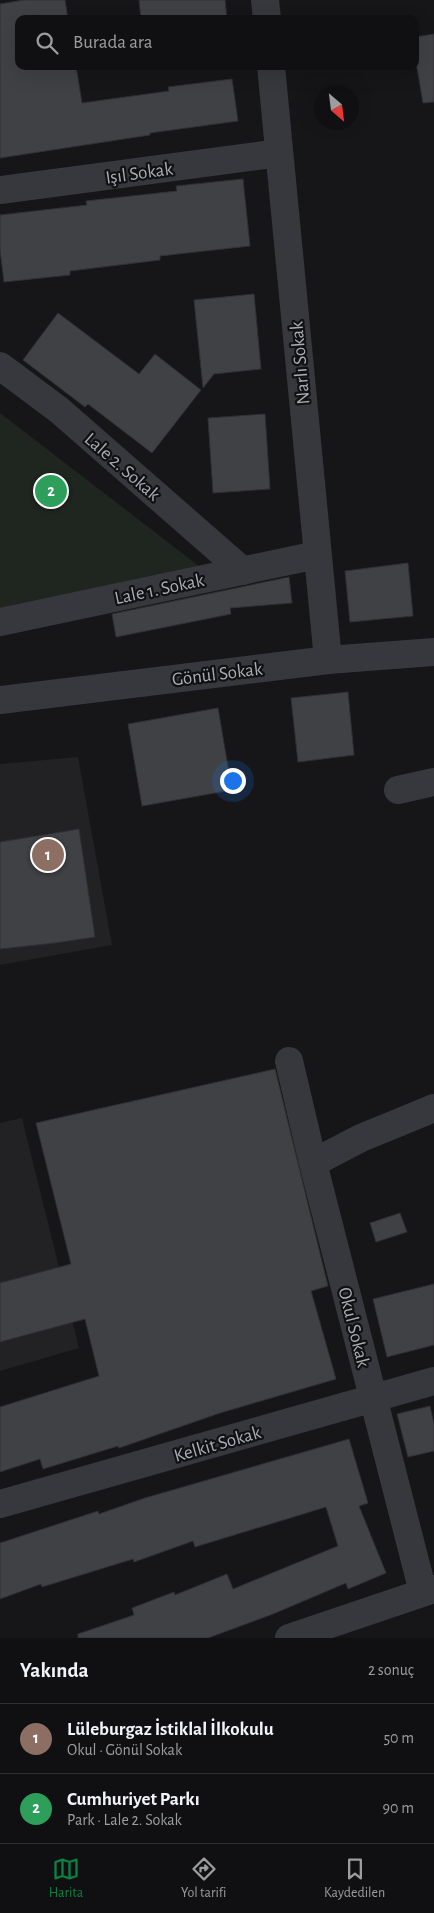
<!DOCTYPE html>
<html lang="tr">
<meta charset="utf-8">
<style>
:root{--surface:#101012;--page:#19191b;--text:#f1f3f6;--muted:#9c9d9f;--line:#303032;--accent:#0b8043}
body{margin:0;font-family:"Alegreya Sans",sans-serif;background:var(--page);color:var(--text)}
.compass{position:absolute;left:314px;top:85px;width:45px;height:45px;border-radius:50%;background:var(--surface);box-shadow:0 5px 20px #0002;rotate:152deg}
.you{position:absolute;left:232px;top:780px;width:18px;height:18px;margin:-12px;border:4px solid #fff;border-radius:50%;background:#1a73e8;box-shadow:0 0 0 8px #1a73e833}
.badge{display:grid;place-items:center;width:32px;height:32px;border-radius:50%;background:var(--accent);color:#fff;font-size:16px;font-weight:700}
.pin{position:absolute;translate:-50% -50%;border:2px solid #fff;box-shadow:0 1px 5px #0006}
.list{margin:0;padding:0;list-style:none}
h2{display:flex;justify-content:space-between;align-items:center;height:65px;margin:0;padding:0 20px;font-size:21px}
h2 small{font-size:16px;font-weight:400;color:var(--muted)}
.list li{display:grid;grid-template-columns:32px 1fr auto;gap:15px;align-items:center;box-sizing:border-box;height:70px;padding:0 20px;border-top:1px solid var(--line)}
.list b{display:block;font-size:19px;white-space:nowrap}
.list p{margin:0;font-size:16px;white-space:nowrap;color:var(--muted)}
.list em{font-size:16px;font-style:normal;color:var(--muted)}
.icon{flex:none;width:28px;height:28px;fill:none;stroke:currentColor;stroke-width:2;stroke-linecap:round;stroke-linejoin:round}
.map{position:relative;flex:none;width:434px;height:1638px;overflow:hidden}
.search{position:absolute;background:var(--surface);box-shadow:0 5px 20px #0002;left:15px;right:15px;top:15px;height:55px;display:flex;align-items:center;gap:12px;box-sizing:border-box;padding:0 18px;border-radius:10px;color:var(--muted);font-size:19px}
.sheet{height:205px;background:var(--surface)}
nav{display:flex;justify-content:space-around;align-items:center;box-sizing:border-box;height:70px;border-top:1px solid var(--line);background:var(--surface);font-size:14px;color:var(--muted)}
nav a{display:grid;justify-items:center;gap:2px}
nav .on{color:var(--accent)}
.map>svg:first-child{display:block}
</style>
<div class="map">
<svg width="434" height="1638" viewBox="0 0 434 1638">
<rect width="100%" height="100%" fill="#161618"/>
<!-- built -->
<path fill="#222225" d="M78,757L112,945L0,965V764Z
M22,1118L79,1348L0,1371V1123Z"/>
<!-- green -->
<path fill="#1e261f" d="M0,413L204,570L0,615Z"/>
<!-- building -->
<path fill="#404145" stroke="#303034" d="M24,0H65L68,19H19V66H76L82,103L169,91L168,87L232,79L238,121L150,133V135L0,158V4Z
M139,0H225L227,19H141Z
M434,34V102L423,103L415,56V37Z
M243,179L250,246L160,256V260L70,271V275L4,282L0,250V215L87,205L86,201L177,191L176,186Z
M254,294L261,369L214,374L203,388L194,300Z
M58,313L139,374L155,354L201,390L152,453L88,404L85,407L23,360Z
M265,414L270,489L213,493L208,418Z
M408,563L413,616L350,622L345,571Z
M289,577L292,603L230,608L231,614L116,637L112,614Z
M348,692L354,755L298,762L291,698Z
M218,708L232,790L142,806L128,724Z
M79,829L95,937L55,943L0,949V842Z
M275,1069L328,1286L311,1291L336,1379L220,1413L119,1448L118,1446L43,1469L40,1459L0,1472V1407L99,1376L85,1319L0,1342V1283L71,1264L36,1123Z
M400,1213L407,1232L376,1242L370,1223Z
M434,1284V1345L387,1357L373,1299Z
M430,1406L434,1424V1451L408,1457L397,1414Z
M349,1439L368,1503L359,1506L386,1573L348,1589L346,1583L273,1614L208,1638H78V1634L134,1615L132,1608L174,1592L175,1595L227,1574L233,1589L338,1546L326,1507L195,1547L193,1541L134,1562L133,1559L42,1587L41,1584L0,1599V1543L98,1511L99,1514L145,1498Z"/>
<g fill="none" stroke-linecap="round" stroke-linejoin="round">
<!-- minor -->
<path stroke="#37383d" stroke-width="28" d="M265,0L267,19
M271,66L328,660
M0,190L279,153
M0,366L59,410L243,571
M0,622L317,555
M0,700L328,660L434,652
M398,790L434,782
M289,1061L313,1163L423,1592
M313,1163L361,1138L434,1108
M0,1504L434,1381
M289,1638L434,1589"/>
</g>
<g text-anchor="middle" stroke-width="4.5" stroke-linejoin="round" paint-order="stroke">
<!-- street labels -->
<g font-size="19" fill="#a8adb8" stroke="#111113">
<text transform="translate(139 172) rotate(-8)" y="7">Işıl Sokak</text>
<text transform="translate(299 363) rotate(-95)" y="7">Narlı Sokak</text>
<text transform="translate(123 466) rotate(41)" y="7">Lale 2. Sokak</text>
<text transform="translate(159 588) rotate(-12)" y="7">Lale 1. Sokak</text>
<text transform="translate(217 673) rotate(-7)" y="7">Gönül Sokak</text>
<text transform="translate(355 1327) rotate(76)" y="7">Okul Sokak</text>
<text transform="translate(217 1443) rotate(-16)" y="7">Kelkit Sokak</text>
</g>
</g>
</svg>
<svg class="compass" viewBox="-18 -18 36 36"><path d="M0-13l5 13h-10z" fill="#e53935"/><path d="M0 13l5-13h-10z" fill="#9c9d9f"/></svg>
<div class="you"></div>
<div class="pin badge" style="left:48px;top:855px;background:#8d6e63">1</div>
<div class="pin badge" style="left:51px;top:491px;background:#2e9e5b">2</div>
<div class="search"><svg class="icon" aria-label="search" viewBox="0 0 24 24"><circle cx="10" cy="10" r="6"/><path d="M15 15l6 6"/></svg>Burada ara</div>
</div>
<section class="sheet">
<h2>Yakında<small>2 sonuç</small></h2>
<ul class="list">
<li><span class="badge" style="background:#8d6e63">1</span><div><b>Lüleburgaz İstiklal İlkokulu</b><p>Okul · Gönül Sokak</p></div><em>50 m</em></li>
<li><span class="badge" style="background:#2e9e5b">2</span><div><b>Cumhuriyet Parkı</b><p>Park · Lale 2. Sokak</p></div><em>90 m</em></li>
</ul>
</section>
<nav>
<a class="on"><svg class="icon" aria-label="map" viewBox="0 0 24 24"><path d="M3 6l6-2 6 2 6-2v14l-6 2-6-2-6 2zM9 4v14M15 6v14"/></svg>Harita</a>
<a><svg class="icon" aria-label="directions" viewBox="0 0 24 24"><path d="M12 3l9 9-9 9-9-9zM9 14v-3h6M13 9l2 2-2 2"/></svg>Yol tarifi</a>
<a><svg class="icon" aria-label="saved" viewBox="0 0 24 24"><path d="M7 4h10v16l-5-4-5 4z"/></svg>Kaydedilen</a>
</nav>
